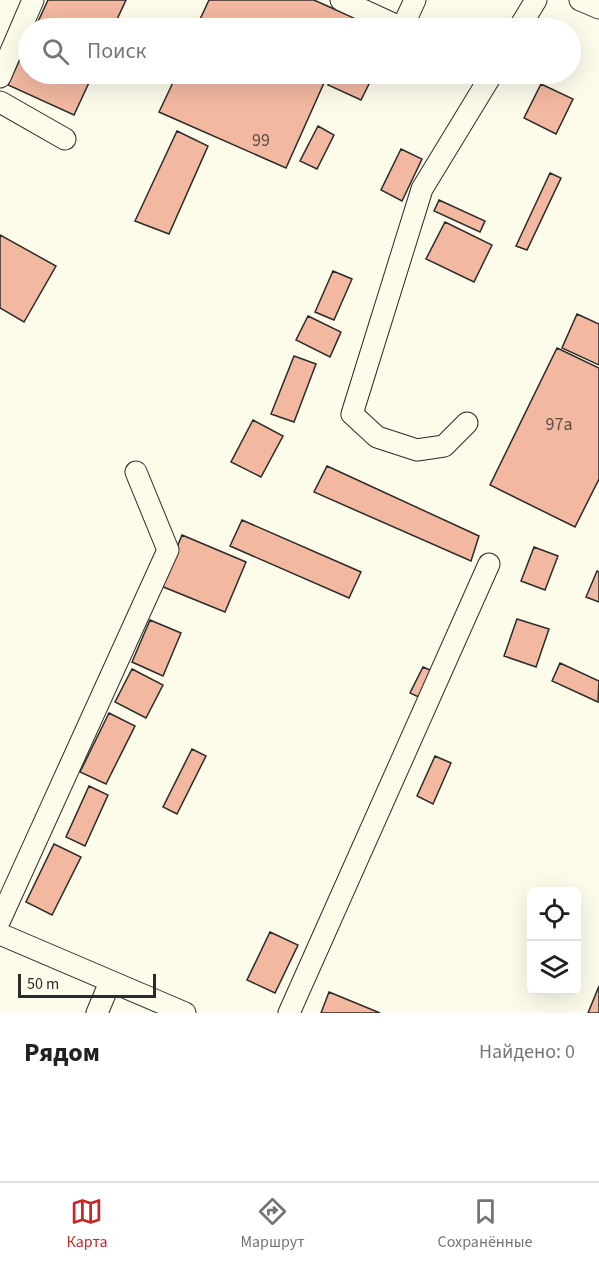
<!DOCTYPE html>
<html lang="ru">
<meta charset="utf-8">
<style>
:root{--surface:#fff;--page:#f2f2f2;--text:#202124;--muted:#757577;--line:#e0e0e0;--accent:#c62828}
body{margin:0;font-family:"Source Sans 3",sans-serif;background:var(--page);color:var(--text)}
.controls{position:absolute;right:18px;bottom:18px;display:grid;overflow:hidden;border-radius:9px;box-shadow:0 6px 24px #0002}
.controls button{width:54px;height:54px;display:grid;place-items:center;padding:0;border:0;border-bottom:2px solid var(--line);background:var(--surface);color:var(--text);font:30px sans-serif}
.scale{position:absolute;left:18px;bottom:15px;width:138px;box-sizing:border-box;padding-left:6px;border:3px solid #2b2b2b;border-top:0;font-size:16px;line-height:21px;white-space:nowrap;color:#2b2b2b;-webkit-text-stroke:4px #fdfbea;paint-order:stroke}
.list{margin:0;padding:0;list-style:none}
h2{display:flex;justify-content:space-between;align-items:center;height:78px;margin:0;padding:0 24px;font-size:26px}
h2 small{font-size:20px;font-weight:400;color:var(--muted)}
.icon{flex:none;width:33px;height:33px;fill:none;stroke:currentColor;stroke-width:2;stroke-linecap:round;stroke-linejoin:round}
.map{position:relative;flex:none;width:599px;height:1013px;overflow:hidden}
.search{position:absolute;background:var(--surface);box-shadow:0 6px 24px #0002;left:18px;right:18px;top:18px;height:66px;display:flex;align-items:center;gap:15px;box-sizing:border-box;padding:0 21px;border-radius:33px;color:var(--muted);font-size:22px}
.sheet{height:168px;background:var(--surface)}
nav{display:flex;justify-content:space-around;align-items:center;box-sizing:border-box;height:84px;border-top:2px solid var(--line);background:var(--surface);font-size:16px;color:var(--muted)}
nav a{display:grid;justify-items:center;gap:3px}
nav .on{color:var(--accent)}
.map>svg:first-child{display:block}
</style>
<div class="map">
<svg width="599" height="1013" viewBox="0 0 599 1013">
<rect width="100%" height="100%" fill="#fdfbea"/>
<!-- building -->
<path fill="#f2b8a0" stroke="#2b2b2b" stroke-width="1.5" d="M48,0H126L113,28H35Z
M209,0H314L352,17L347,28H196Z
M360,15L390,28H354Z
M28,42V74H93L74,115L8,85Z
M177,74H328L286,168L159,112Z
M333,74H374L361,100L328,85Z
M541,84L573,99L556,134L524,118Z
M318,126L334,135L317,169L300,161Z
M177,131L208,146L169,234L135,221Z
M401,149L422,159L402,201L381,190Z
M550,173L561,178L527,250L516,246Z
M439,200L485,221L480,232L434,211Z
M445,222L492,245L474,282L426,259Z
M0,235L56,266L24,322L0,308Z
M333,271L352,279L334,320L315,312Z
M577,314L599,324V365L562,348Z
M308,316L341,332L330,357L296,340Z
M557,348L599,368V479L575,527L490,485Z
M294,356L316,364L294,422L271,414Z
M253,420L283,436L261,477L231,462Z
M327,466L479,536L471,561L314,492Z
M242,520L361,572L349,598L230,546Z
M182,535L246,562L225,612L161,586Z
M534,547L558,556L545,590L521,581Z
M597,571L599,572V602L586,597Z
M517,619L549,629L536,667L504,656Z
M150,620L181,633L163,676L132,662Z
M560,663L599,681L598,702L552,681Z
M423,667L437,673L425,700L410,693Z
M132,669L163,685L146,718L115,702Z
M109,713L135,726L106,784L80,772Z
M192,749L206,756L177,814L163,807Z
M435,756L451,763L433,804L417,796Z
M89,786L108,795L85,846L66,837Z
M54,844L81,857L52,915L26,902Z
M270,932L298,945L275,993L247,980Z
M599,986V1013H588Z
M329,992L380,1013H321Z"/>
<g fill="none" stroke-linecap="round" stroke-linejoin="round">
<!-- minor casing -->
<g stroke="#2b2b2b" stroke-width="23">
<path id="minor" d="M341,0L402,28L415,0
M580,0L599,8
M519,28L536,0
M0,77L33,0
M0,102L65,139
M467,423L444,446L417,450L377,437L352,414L422,189L492,74
M0,920L168,550L136,472
M0,934L185,1013
M97,1013L110,982
M289,1013L489,564"/>
</g>
<!-- minor -->
<use href="#minor" stroke="#fdfbea" stroke-width="21"/>
</g>
<g text-anchor="middle" stroke-width="4.5" stroke-linejoin="round" paint-order="stroke">
<!-- number labels -->
<g font-size="18" fill="#5d4e48">
<text x="261" y="146">99</text>
<text x="559" y="430">97а</text>
</g>
</g>
</svg>
<div class="controls">
<button><svg class="icon" aria-label="locate" viewBox="0 0 24 24"><circle cx="12" cy="12" r="6"/><path d="M12 2v4M12 18v4M2 12h4M18 12h4"/></svg></button>
<button><svg class="icon" aria-label="layers" viewBox="0 0 24 24"><path d="M12 4l9 5-9 5-9-5zM3 14l9 5 9-5"/></svg></button>
</div>
<div class="scale">50 m</div>
<div class="search"><svg class="icon" aria-label="search" viewBox="0 0 24 24"><circle cx="10" cy="10" r="6"/><path d="M15 15l6 6"/></svg>Поиск</div>
</div>
<section class="sheet">
<h2>Рядом<small>Найдено: 0</small></h2>
<ul class="list">
</ul>
</section>
<nav>
<a class="on"><svg class="icon" aria-label="map" viewBox="0 0 24 24"><path d="M3 6l6-2 6 2 6-2v14l-6 2-6-2-6 2zM9 4v14M15 6v14"/></svg>Карта</a>
<a><svg class="icon" aria-label="directions" viewBox="0 0 24 24"><path d="M12 3l9 9-9 9-9-9zM9 14v-3h6M13 9l2 2-2 2"/></svg>Маршрут</a>
<a><svg class="icon" aria-label="saved" viewBox="0 0 24 24"><path d="M7 4h10v16l-5-4-5 4z"/></svg>Сохранённые</a>
</nav>
